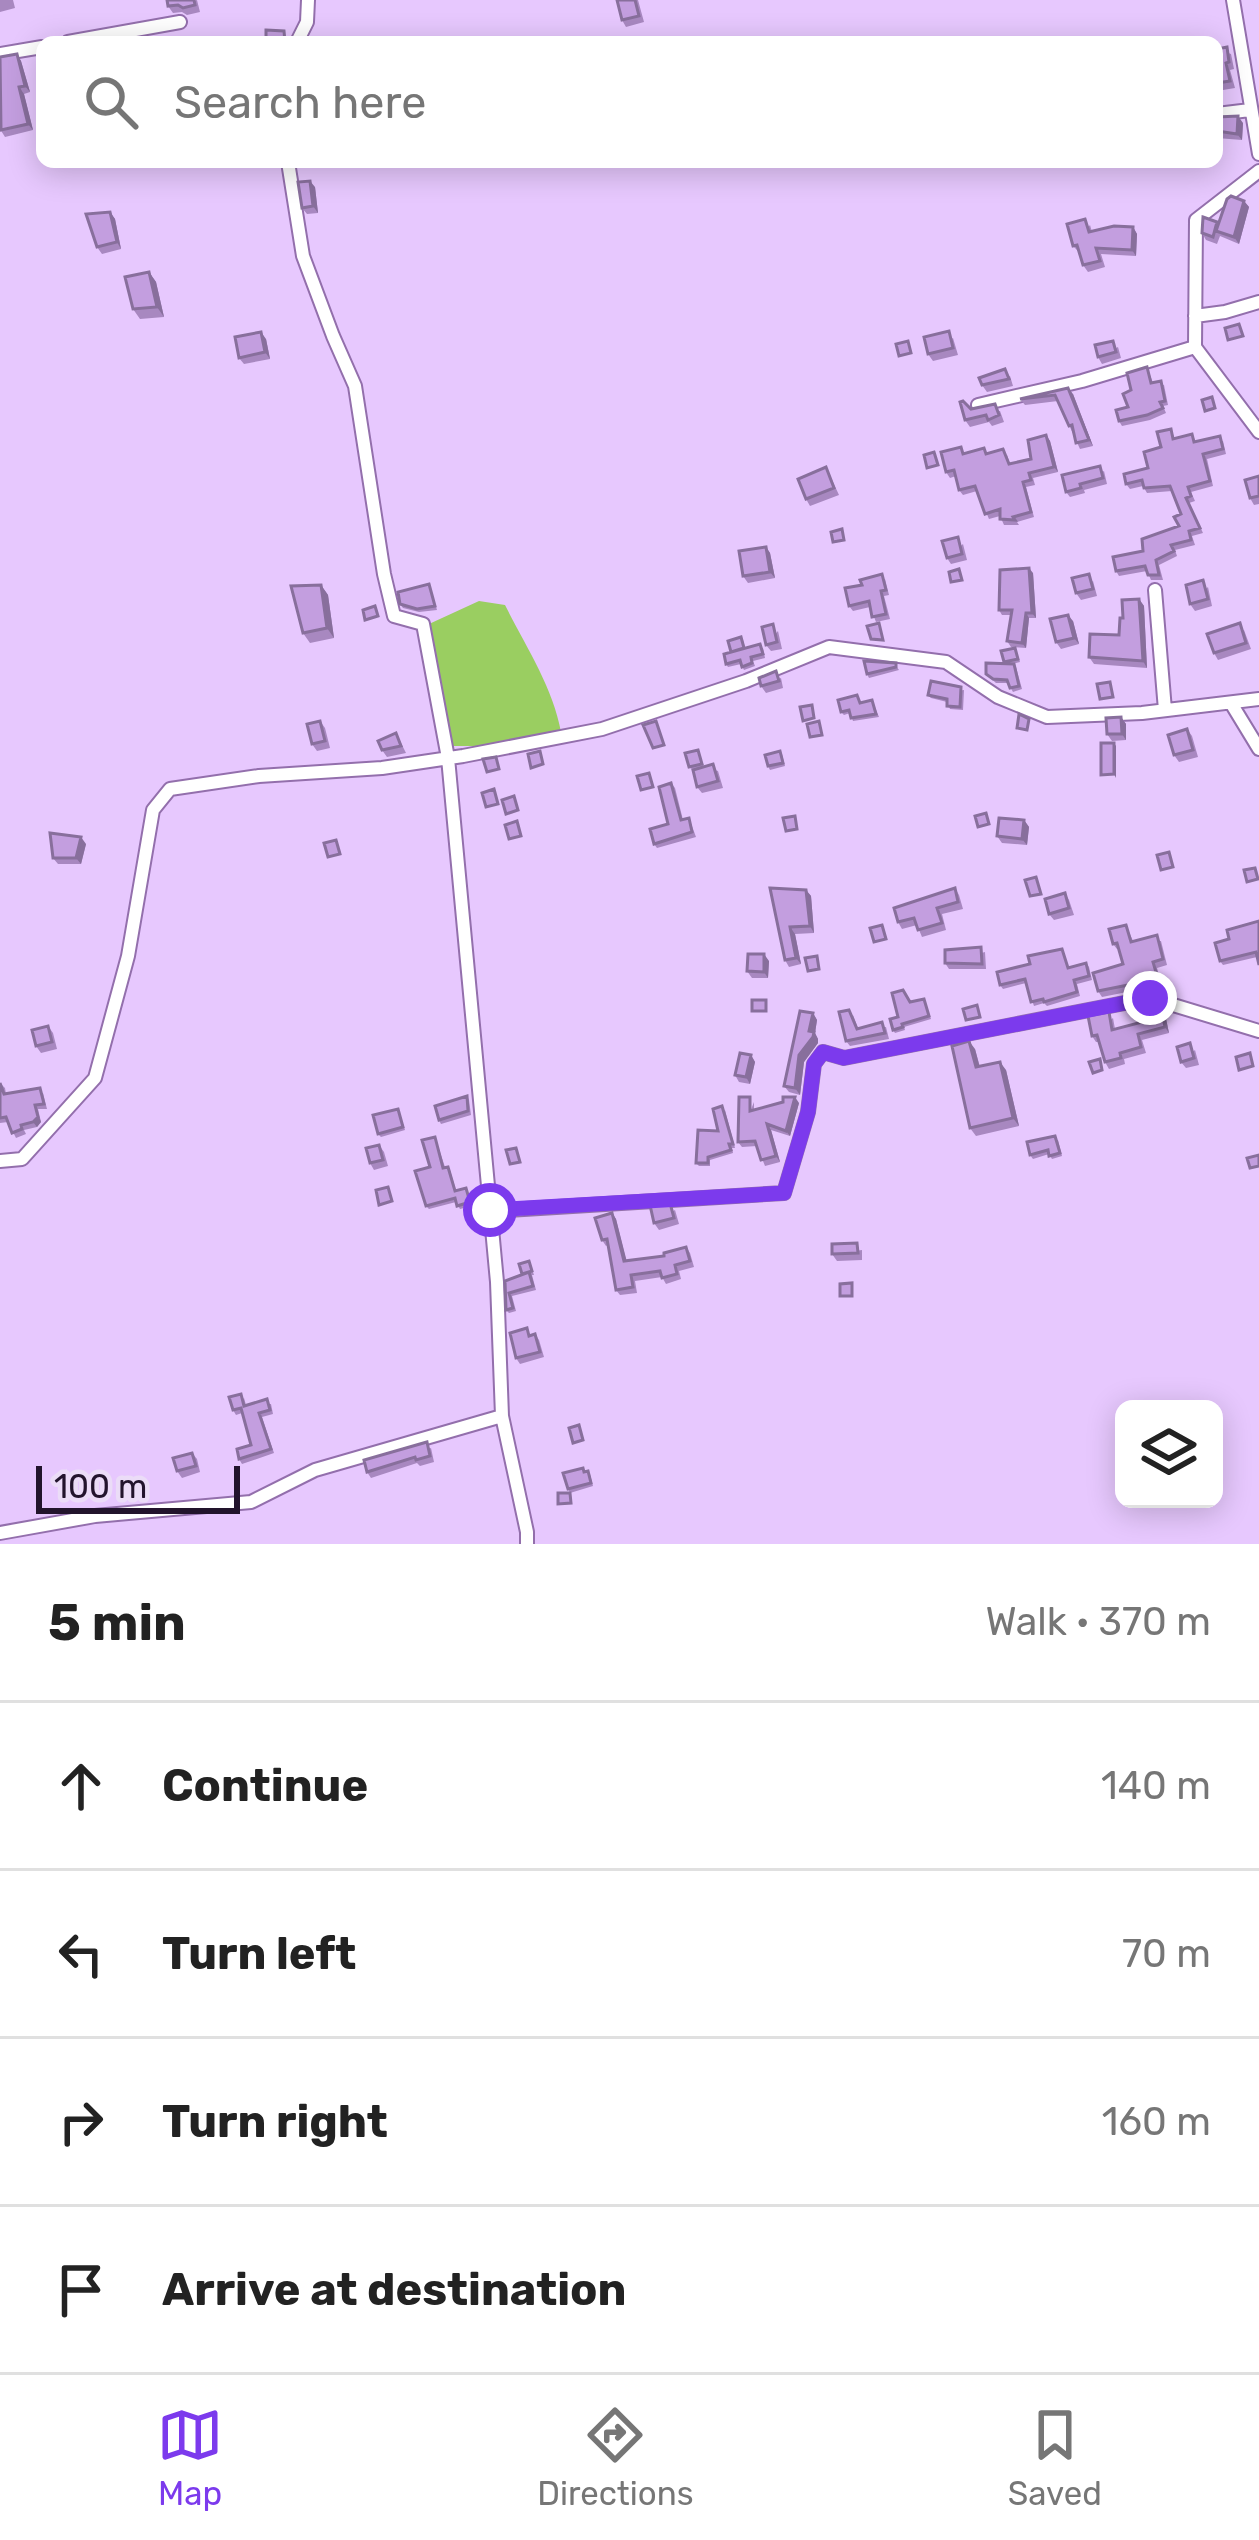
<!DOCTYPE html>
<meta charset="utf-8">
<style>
:root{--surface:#fff;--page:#f2f2f2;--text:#222;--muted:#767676;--line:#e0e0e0;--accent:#7c3aed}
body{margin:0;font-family:Rubik,sans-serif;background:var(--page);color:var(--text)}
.controls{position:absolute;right:36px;bottom:36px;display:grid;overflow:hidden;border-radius:18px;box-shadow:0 6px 30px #0003}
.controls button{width:108px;height:108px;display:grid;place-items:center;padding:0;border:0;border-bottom:3px solid var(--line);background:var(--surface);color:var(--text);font:60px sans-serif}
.scale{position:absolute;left:36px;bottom:30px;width:204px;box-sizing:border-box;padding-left:12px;border:6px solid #22142c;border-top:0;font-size:33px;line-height:42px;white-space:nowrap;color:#22142c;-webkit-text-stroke:9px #ebdcf7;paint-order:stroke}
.stop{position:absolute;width:36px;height:36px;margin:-27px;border:9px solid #7c3aed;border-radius:50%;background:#fff}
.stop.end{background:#7c3aed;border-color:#fff;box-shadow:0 3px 12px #0008}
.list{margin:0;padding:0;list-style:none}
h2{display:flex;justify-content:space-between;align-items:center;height:156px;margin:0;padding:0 48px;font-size:51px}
h2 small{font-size:39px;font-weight:400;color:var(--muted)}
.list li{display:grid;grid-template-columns:78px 1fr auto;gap:36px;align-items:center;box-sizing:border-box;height:168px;padding:0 48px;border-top:3px solid var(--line)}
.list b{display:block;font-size:45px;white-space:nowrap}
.list em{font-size:39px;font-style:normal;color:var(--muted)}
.icon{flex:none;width:66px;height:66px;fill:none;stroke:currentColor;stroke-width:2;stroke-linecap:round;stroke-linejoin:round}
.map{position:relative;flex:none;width:1259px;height:1544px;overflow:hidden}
.search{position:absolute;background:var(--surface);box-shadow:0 6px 30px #0003;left:36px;right:36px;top:36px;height:132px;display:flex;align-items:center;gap:30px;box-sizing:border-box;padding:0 42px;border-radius:18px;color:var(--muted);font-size:45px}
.sheet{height:828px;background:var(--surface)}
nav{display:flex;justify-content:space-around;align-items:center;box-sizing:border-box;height:168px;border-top:3px solid var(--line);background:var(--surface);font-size:33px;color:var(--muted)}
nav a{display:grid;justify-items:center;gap:6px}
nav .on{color:var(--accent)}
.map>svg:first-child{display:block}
</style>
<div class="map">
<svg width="1259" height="1544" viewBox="0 0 1259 1544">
<rect width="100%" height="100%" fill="#e7c8fe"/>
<!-- water -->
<path fill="#9ace61" d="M479,601L505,605C525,645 553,687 561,732L483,746H451L429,624Z"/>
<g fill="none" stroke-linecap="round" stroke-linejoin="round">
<!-- street casing -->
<g stroke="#936fac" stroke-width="16">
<path id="street" d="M1233,0L1259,154
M68,42L180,22
M297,42L307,22L308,0
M0,54L42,47
M1217,114L1250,110
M288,162L303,256L333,336L355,386L384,574L394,616L423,624L448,758L497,1282L502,1416
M1259,171L1196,220L1195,347L1259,432
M1195,316L1225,312L1259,302
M978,405L1082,381L1195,347
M1155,590L1165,710
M1231,703L1259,749
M0,1161L22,1159L95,1078L128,956L153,810L170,789L259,776L382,768L463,756L602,729L746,681L829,647L946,662L998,697L1047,717L1142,713L1259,699
M490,1211L784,1193L808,1112L814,1064L823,1052L844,1058L1150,998L1259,1031
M0,1533L95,1516L251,1502L315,1470L502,1416L527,1532V1544"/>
</g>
<!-- street -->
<use href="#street" stroke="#fff" stroke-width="12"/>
</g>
<!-- wall -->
<path fill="#a888c0" d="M0,0H13L15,8L0,12Z
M197,0L200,12L187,15L182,12L173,13L168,6Z
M617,0H638L644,22L626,27L622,20Z
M1217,49L1231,54L1234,69L1230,70L1235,88L1217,91Z
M17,54L21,61L30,92L24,94L33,130L5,137L0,129Z
M1217,117L1243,123L1242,140L1217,138Z
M315,187L318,213L307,214L302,208Z
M1244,201L1249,207L1239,244L1220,236L1217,244L1206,240L1202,233L1219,224Z
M110,212L115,219L121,249L102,254L97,247Z
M1090,225L1092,232L1133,227L1137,234L1136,256L1101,254L1105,267L1088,272L1083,265L1079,252L1073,246Z
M149,272L156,282L164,317L140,319L133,309Z
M953,338L958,355L933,361L928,354Z
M266,339L270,359L244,364L239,358Z
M1118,347L1121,358L1102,364L1098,357Z
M1147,367L1153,383L1164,385L1168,405L1163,406L1166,413L1150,420L1122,426L1119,421L1128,407L1131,390Z
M1010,376L1013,386L987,392L982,385Z
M1073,394L1093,446L1080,449L1058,401L1025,405L1020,399Z
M971,409L1000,411L1004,422L992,426L989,422L970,427L965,420Z
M1171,429L1175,439L1192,434L1196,442L1223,441L1226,454L1207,459L1213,486L1191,492L1195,501L1189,503L1203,533L1192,536L1195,545L1175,550L1177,556L1159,565L1163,580H1151L1147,571L1119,576L1116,571L1179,526L1181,514L1172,491L1147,493L1143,486L1130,489L1126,484L1148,468Z
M1046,435L1050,441L1058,472L1033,478L1035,485L1026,487L1034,517L1017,522L1019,525H1004L1000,516L989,519L977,491L963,495L959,490L956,476L950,478L946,472L965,453L1007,455L1010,464L1031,459Z
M826,467L839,495L810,506L806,499Z
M1104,471L1107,484L1084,490L1085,493L1070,497L1066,492Z
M1259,476V504L1254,505L1250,498Z
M963,544L967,560L951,564L947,558Z
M766,547L770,553L775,578L748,583L743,576Z
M1033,573L1036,618H1029L1026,648L1011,647L1007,641L1011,615H1002L999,610Z
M885,579L889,595L884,596L890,619L876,622L870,607L853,611L849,606Z
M1093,581L1097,596L1081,600L1076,593Z
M429,584L437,610L419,612L403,608L400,604Z
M321,585L328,595L334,638L310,643L303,633Z
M1208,587L1212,606L1195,611L1190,604Z
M1139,599L1144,606L1147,668L1094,664L1089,657L1119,635L1123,618Z
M1073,621L1079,644L1061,649L1056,642Z
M1244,630L1251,649L1218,660L1214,653Z
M778,631L782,649L771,651L766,645Z
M743,640L745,648H763L765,658L753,661L755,666L744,670L741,664L728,667L726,664L731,652Z
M1015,648L1020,662L1012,664L1016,667L1022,689L1013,692L1008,683H996L986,674L1005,664L1004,662Z
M896,666L899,670L869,678L867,674Z
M781,678L783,688L766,693L761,686Z
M964,690L963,710L950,709L947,702L931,698L928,695Z
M857,695L861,703L872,700L879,717L853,721L850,713L844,715L841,712Z
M1121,717L1126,724V740L1112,741L1107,734Z
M320,721L325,728L330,748L317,751L312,744Z
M1187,729L1192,736L1198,757L1179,762L1174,755Z
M396,733L406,753L387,757L382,750Z
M698,750L704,767L718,771L723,788L702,793L697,787L693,770L689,767Z
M782,754L785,766L770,770L768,766Z
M671,783L675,788L683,820L689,818L696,837L657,848L654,844L668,824Z
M1024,820L1029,827L1027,845L1002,843L997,836Z
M86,844L81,864H58L53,858Z
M770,888L806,890L811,896L814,933L795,934L801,964L789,967L785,960Z
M955,888L959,895L963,909L942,914L946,930L922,937L917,925L902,929L898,922Z
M1065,893L1069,900L1074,915L1054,920L1049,914Z
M1259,921L1257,957L1223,965L1220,961L1229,939Z
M1126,925L1133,941H1161L1167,965L1157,968L1162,985L1102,997L1098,991L1123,964L1119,949H1117L1113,944Z
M1062,949L1069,968L1086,963L1089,967L1092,980L1077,984L1080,996L1047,1006L1044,1003L1034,1006L1026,983L1003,989L1000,985L1030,964Z
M985,952L986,969H949L945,963Z
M769,961L768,978H752L747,971Z
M924,999L931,1019L904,1027L905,1030L895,1033L893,1030L898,1017L911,1002Z
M813,1013L817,1020L815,1033L818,1039V1043L804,1062L800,1095L789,1092L784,1086Z
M1165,1014L1169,1033L1142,1040L1146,1053L1124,1059L1125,1064L1109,1069L1105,1062L1099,1042H1096L1092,1036L1113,1018L1115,1029Z
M853,1015L858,1028L886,1027L889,1039L850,1046L846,1041Z
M48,1026L53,1033L57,1049L41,1053L36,1046Z
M975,1049L980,1067L1006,1070L1019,1126L976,1136L970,1128Z
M1195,1050L1199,1065L1186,1068L1181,1062Z
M751,1055L755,1062L750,1084L739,1082L735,1075Z
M0,1083L5,1088L6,1094L43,1093L47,1109H38L41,1122L37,1127L24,1130L26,1134L16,1138L8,1122L0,1123Z
M467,1096L469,1100L471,1115L441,1124L439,1120Z
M754,1102V1110L799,1103L790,1136L771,1130L780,1162L765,1166L757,1146L742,1147L738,1142Z
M398,1109L405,1130L381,1137L378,1134Z
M725,1110L735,1148H732L733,1153L710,1160V1166H699L696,1163L718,1131Z
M435,1137L445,1167L450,1170L456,1191L468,1192L472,1206L460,1209L456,1202L429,1209L426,1206Z
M1041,1140H1058L1062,1156L1052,1159L1049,1154L1033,1159L1030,1155Z
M379,1145L384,1152L388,1166L374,1170L370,1163Z
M675,1210L679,1224L659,1230L654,1223Z
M612,1213L616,1219L626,1260L664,1256L686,1247L690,1253L694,1267L679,1271L681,1279L666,1284L662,1277L635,1281L637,1293L620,1295L616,1290L608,1245L606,1246L602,1240Z
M862,1250V1260L837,1261L832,1254Z
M529,1261L534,1275H532L536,1290L512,1296L516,1311L509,1313L506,1310L505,1281L518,1278Z
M535,1334L539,1340L544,1357L520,1364L516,1358L531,1335Z
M244,1398L246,1405L271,1404L273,1414L262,1417L274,1453L242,1464L239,1459L251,1445L242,1413L236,1415L233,1410Z
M431,1448L434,1462L420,1466L417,1463L371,1478L367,1472Z
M192,1453L197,1459L200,1472L182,1478L177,1471Z
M584,1472L590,1474L593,1486L570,1493L568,1489Z"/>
<!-- shaded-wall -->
<path fill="#886f9c" d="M17,54L21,61L30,92L25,86Z
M19,87L24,94L33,130L28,124Z
M1238,116L1243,123L1242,140L1237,134Z
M310,181L315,187L318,213L313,206Z
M1244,201L1249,207L1239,244L1234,237Z
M110,212L115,219L121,249L117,242Z
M1133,227L1137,234L1136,256L1132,250Z
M149,272L156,282L164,317L157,307Z
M261,332L266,339L270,359L265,352Z
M1068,388L1073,394L1093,446L1089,440Z
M1046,435L1050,441L1058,472L1054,467Z
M766,547L770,553L775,578L770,572Z
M1029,568L1033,573L1036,618L1032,613Z
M321,585L328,595L334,638L327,628Z
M1139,599L1144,606L1147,668L1143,661Z
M1026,613L1029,618L1026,648L1022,643Z
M1068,615L1073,621L1079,644L1074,638Z
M1121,717L1126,724V740L1122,734Z
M1114,743L1116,746V778L1114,774Z
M1024,820L1029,827L1027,845L1022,839Z
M81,837L86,844L81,864L76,858Z
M806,890L811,896L814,933L810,926Z
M790,927L795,934L801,964L796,958Z
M764,954L769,961L768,978L764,972Z
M1161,1007L1165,1014L1169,1033L1165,1027Z
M813,1013L817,1020L815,1033L818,1039V1043L804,1062L800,1095L795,1088L799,1055L809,1031Z
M969,1041L975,1049L982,1076L976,1067Z
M751,1055L755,1062L750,1084L746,1077Z
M1000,1062L1006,1070L1019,1126L1013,1118Z
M795,1097L799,1103L790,1136L786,1131Z
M35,1105L41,1122L37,1127L33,1122Z
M767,1124L771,1130L780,1162L776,1156Z
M612,1213L616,1219L628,1266L624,1261Z"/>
<!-- building -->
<path fill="#c39edf" stroke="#886f9c" stroke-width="3" d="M167,0H194L195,5L183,8L178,5L168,6Z
M617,0H635L639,16L622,20Z
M266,30L284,31L285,42H266Z
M1227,47L1229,62L1226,63L1230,81L1217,83V49Z
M17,54L25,86L19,87L28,124L1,130L0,57Z
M1238,116L1237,134L1217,131V117Z
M310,181L313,206L302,208L298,182Z
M1231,196L1244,201L1234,237L1216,231L1227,199Z
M110,212L117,242L97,247L86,214Z
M1203,217L1217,222L1213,237L1202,233Z
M1085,219L1089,232L1114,226L1133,227L1132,250L1096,248L1100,261L1083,265L1077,245L1073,246L1067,224Z
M149,272L157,307L133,309L125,277Z
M1239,324L1243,336L1228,340L1225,328Z
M949,331L953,348L928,354L924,337Z
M261,332L265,352L239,358L235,337Z
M908,341L911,353L899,356L896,344Z
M1113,341L1116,352L1098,357L1095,345Z
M1147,367L1151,383L1161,381L1165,401L1160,402L1163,408L1147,415L1119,421L1116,410L1128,407L1123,394L1131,390L1127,373Z
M1005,369L1009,379L982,385L979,378Z
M1068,388L1089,440L1076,443L1072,425L1069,426L1055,395L1020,399Z
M1212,397L1215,408L1205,411L1202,400Z
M963,401L971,409L995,404L999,415L988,420L986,415L965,420L960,402Z
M1171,429L1173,439L1192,434L1194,442L1220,436L1223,449L1203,454L1210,481L1188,487L1191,496L1186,498L1200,528L1189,531L1191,540L1171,545L1174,551L1156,560L1159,575H1148L1145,566L1116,571L1113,557L1143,551L1142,539L1179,526L1174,517L1181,514L1170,486L1144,488L1142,480L1126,484L1124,474L1148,468L1144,452L1161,447L1157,432Z
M1046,435L1054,467L1029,473L1031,480L1023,482L1031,512L1013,517L1015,520L1000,519V509L985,514L975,486L959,490L954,470L946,472L941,452L961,447L963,454L984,448L986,454L1003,449L1009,464L1031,459L1028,440Z
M934,452L938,465L927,468L924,455Z
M1100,466L1103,478L1080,484L1081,488L1066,492L1062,475Z
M826,467L834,488L806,499L798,479Z
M1259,476V496L1250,498L1245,480Z
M842,529L844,540L833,542L831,532Z
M958,537L962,554L947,558L942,541Z
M766,547L770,572L743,576L739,551Z
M1029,568L1032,613H1026L1022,643L1007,641L1012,610H999L1000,570Z
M959,569L962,580L951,582L949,572Z
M882,574L886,590L881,591L886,614L872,617L869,601L849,606L845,588L862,585L860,580Z
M1089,574L1093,589L1076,593L1072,578Z
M1203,580L1208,599L1190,604L1186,585Z
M429,584L435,606L417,609L400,604L398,592Z
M321,585L327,628L303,633L291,586Z
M1139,599L1143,661L1089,657L1090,634L1119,635L1120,618H1123L1122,600Z
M375,606L378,616L365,620L363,610Z
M1068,615L1074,638L1056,642L1050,619Z
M879,623L883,640L871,639L867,626Z
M1240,623L1246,643L1214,653L1207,634Z
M773,624L777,642L766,645L762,627Z
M741,637L744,648L731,652L728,641Z
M760,644L763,654L751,657L752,663L742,667L740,660L726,664L724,654Z
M1015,648L1018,659L1004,662L1001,651Z
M864,661L896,663V667L867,674Z
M986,663L1014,664L1019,686L1010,688L1007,680L993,679L986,674Z
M776,671L779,681L761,686L759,678Z
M931,681L961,687L960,707L947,706V699L928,695Z
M1110,682L1113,697L1100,699L1097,684Z
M857,695L860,703L872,700L876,714L851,718L849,710L841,712L838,700Z
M812,705L814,718L803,721L800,707Z
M1019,714L1029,719L1027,730L1017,728Z
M1121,717L1122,734H1107L1106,718Z
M320,721L325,741L312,744L307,724Z
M656,721L664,745L653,748L643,725Z
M819,721L822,735L810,737L807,724Z
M1187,729L1193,750L1174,755L1168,735Z
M396,733L401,746L382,750L378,741Z
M1101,743H1114V774L1101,775Z
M698,750L702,764L689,767L685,753Z
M540,751L543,764L531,768L528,754Z
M780,751L783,763L768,766L765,755Z
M496,757L499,769L487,772L483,759Z
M713,764L718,781L697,787L693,770Z
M649,773L653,787L641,790L637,776Z
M671,783L681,820L689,818L692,832L654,844L650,829L668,824L659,787Z
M494,789L498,804L486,807L482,793Z
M514,796L518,810L506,814L502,800Z
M986,813L989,824L978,827L975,816Z
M795,816L797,829L786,831L783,818Z
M999,818L1024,820L1022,839L997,836Z
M517,821L521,836L509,839L505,825Z
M50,833L81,837L76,858H53Z
M336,840L340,854L328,857L324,843Z
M1169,852L1173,867L1161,870L1157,855Z
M1255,868L1258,879L1247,882L1244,870Z
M1036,877L1041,894L1030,896L1025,880Z
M770,888L806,890L810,926L790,927L796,958L785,960Z
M955,888L958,902L937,908L942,923L918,930L914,918L898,922L894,908Z
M1065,893L1069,908L1049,914L1045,899Z
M1259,921V965L1256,952L1220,961L1215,943L1229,939L1227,930Z
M882,925L886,939L874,942L870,928Z
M1126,925L1131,942L1157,935L1163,959L1153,962L1158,979L1098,991L1093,973L1123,964L1117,943L1113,944L1109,929Z
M981,947L982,964L945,963V950Z
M1062,949L1068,968L1086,963L1089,976L1074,980L1077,992L1044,1002L1043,999L1031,1002L1025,979L1000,985L997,972L1030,964L1028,956Z
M748,954H764V972L747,971Z
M817,956L819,969L808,971L805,958Z
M903,990L910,1002L924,999L929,1016L902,1024L903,1027L893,1030L890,1019L898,1017L892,993Z
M752,1000H766V1011H752Z
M977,1005L980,1017L966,1020L963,1009Z
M1147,1005L1161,1007L1165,1027L1138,1034L1141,1047L1120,1053L1121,1058L1105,1062L1097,1035L1092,1036L1088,1016L1109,1012L1112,1030L1150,1020Z
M849,1010L857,1029L882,1022L885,1033L846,1041L839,1012Z
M800,1011L813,1013L809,1031L814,1032L813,1037L799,1055L795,1088L784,1086Z
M48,1026L52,1042L36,1046L32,1030Z
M969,1041L976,1067L1000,1062L1013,1118L970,1128L952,1046Z
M1190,1043L1194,1058L1181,1062L1177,1047Z
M740,1053L751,1055L746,1077L735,1075Z
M1250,1053L1253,1066L1239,1070L1236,1057Z
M1100,1059L1102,1070L1093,1073L1089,1062Z
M0,1083L4,1094L40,1088L44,1104L35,1105L38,1117L33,1122L21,1125L22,1129L12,1133L6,1117L0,1118Z
M467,1096L468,1111L439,1120L435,1106Z
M739,1097H750V1111L783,1102V1097H795L786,1131L767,1124L776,1156L761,1160L755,1141L738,1142Z
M722,1106L733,1144H729L731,1150L708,1157V1163H696L698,1130L718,1131L713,1109Z
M398,1109L403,1127L378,1134L373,1115Z
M1055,1136L1060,1153L1049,1156L1048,1150L1030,1155L1027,1142Z
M435,1137L443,1168L448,1167L455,1191L466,1188L470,1202L457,1206L455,1198L426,1206L415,1171L430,1167L422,1140Z
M379,1145L383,1160L370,1163L366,1148Z
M516,1148L520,1162L510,1164L506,1150Z
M1259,1155V1166L1250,1168L1247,1158Z
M388,1187L392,1201L379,1205L376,1190Z
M670,1203L674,1218L654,1223L650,1205Z
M612,1213L624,1261L664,1256V1253L686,1247L690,1261L675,1265L677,1274L662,1278L660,1271L631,1275L633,1287L616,1290L607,1239L602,1240L595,1218Z
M857,1243L858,1253L832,1254V1244Z
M529,1261L532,1271L522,1274L519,1264Z
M529,1272L533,1286L509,1293L513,1308L506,1310L505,1281Z
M852,1283V1296H840V1284Z
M527,1328L529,1336L535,1334L540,1352L516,1358L510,1333Z
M241,1394L244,1406L267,1399L270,1410L259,1413L271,1449L239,1459L237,1449L251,1445L241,1408L233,1410L229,1397Z
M579,1425L583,1440L573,1443L569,1428Z
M427,1442L430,1456L416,1460L415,1457L367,1472L364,1460Z
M192,1453L196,1466L177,1471L173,1458Z
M583,1468L584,1472L588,1471L591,1483L568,1489L563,1473Z
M558,1493H570L571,1503L558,1504Z"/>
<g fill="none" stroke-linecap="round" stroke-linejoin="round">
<!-- route -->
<path stroke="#7c3aed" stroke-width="15" d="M490,1210L784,1193L808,1112L814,1064L823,1052L844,1058L1150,998"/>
</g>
</svg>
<div class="controls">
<button><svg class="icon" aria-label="layers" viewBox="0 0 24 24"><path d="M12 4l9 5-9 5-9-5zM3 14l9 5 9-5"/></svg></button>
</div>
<div class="scale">100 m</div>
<div class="stop" style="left:490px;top:1210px"></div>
<div class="stop end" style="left:1150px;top:998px"></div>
<div class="search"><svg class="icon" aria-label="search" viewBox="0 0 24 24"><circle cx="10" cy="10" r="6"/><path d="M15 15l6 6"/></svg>Search here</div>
</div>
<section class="sheet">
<h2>5 min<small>Walk · 370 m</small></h2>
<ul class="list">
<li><svg class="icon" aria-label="ahead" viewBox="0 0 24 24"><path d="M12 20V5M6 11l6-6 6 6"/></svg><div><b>Continue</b></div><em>140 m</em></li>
<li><svg class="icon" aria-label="left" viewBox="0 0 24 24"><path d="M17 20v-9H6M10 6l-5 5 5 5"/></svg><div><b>Turn left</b></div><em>70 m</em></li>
<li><svg class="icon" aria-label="right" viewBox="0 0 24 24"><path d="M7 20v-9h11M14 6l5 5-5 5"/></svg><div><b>Turn right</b></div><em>160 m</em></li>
<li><svg class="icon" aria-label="arrive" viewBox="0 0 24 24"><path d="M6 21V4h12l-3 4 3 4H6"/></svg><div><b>Arrive at destination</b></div></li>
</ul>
</section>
<nav>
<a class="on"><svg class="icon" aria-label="map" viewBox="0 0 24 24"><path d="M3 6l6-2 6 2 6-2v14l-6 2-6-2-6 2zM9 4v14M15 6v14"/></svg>Map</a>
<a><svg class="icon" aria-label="directions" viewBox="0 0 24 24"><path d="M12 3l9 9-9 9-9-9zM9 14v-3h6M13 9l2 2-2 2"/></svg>Directions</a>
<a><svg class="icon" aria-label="saved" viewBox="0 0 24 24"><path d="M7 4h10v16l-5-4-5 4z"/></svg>Saved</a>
</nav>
